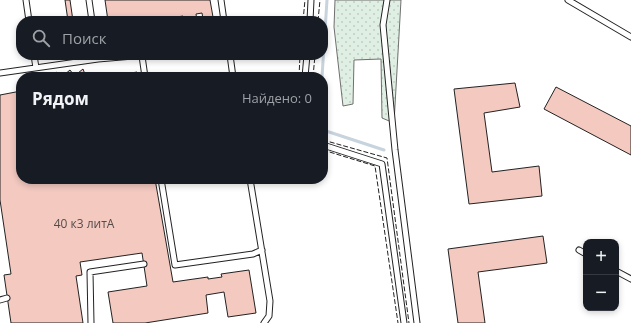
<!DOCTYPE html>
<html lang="ru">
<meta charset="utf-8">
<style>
:root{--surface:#171b24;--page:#20242c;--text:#f1f3f6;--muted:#9ea1a6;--line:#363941}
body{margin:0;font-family:"Open Sans",sans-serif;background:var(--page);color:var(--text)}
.controls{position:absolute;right:12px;bottom:12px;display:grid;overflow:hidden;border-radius:8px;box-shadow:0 2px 6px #0003}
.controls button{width:36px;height:36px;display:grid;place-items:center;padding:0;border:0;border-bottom:1px solid var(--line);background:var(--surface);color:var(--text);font:20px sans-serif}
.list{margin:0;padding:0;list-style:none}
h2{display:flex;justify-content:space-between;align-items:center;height:52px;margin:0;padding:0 16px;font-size:17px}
h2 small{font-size:13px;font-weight:400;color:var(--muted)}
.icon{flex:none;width:22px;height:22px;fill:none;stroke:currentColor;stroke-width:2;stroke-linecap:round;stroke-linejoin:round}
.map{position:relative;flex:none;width:631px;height:323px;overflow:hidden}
.search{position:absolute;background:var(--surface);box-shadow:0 2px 6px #0003;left:16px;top:16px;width:312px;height:44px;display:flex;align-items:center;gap:10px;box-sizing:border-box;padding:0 14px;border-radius:16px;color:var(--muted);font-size:15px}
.panel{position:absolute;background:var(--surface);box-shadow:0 2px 6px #0003;left:16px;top:72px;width:312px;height:112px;border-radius:16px}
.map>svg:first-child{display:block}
</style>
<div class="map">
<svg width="631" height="323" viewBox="0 0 631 323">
<defs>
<pattern id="grass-dots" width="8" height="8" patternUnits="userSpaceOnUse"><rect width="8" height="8" fill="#e0efe3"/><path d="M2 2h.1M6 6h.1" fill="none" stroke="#c0cdc2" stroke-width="1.8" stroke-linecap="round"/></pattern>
</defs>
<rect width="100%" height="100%" fill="#fff"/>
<!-- grass -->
<path fill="url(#grass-dots)" stroke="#6f6f6f" d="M335,0H401L394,123L382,118L381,59L354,60L353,104L343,106L334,27Z"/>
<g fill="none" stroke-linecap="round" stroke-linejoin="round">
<!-- stream -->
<path stroke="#c7d3dd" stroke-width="3" d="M322,77L327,0
M323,130L384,150"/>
</g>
<!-- building -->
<path fill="#f3c9c0" stroke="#222" d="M65,0H70L73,21H68Z
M105,0H210L213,17L203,19L202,13L196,14L197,21H184L183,16L151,21H108Z
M254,55H279L255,59Z
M83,69L86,77H50L57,72L60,76L64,75L70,70L73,74L78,73Z
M137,72L138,77H113L120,75Z
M515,83L520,107L484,113L492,172L539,166L542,196L469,204L454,89Z
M556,87L631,126V155L544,109Z
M21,91V179H155L173,282L208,277V279L222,277L221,274L249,270L256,313L228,317L224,292L206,295L208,313L145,323H113L108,292L147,286L142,253L80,262L82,275L76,276L83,323H11L4,275L11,274L0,200V95Z
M543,236L547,263L478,272L485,323H458L448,249Z"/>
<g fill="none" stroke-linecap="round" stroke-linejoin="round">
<!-- lane casing -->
<g stroke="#222" stroke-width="7">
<path id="lane" d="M26,0L29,21
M89,0L92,21
M221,0L224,21
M387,0L383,25L395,150L417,323
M568,0L631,37
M310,21L311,0
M34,55L36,68
M230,55L233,77
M142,56L145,77
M98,59L145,55
M0,73L98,59V55
M305,77L307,55
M323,145L382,164L404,323
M161,179L175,265L253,254L262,250
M250,179L270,301L269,316L264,323
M579,250L586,254
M616,271L631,279
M0,300L7,298
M91,323L90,272L144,264"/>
</g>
<!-- lane -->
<use href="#lane" stroke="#fff" stroke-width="5"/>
<!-- fence -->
<path stroke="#222" stroke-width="1" stroke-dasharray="5 2" stroke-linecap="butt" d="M303,21L305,0
M318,21L320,0
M299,77L300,55
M313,77L315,55
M323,140L387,158L409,323
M323,150L375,166L398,323"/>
</g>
<g text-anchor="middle" stroke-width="3" stroke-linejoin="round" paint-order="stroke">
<!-- number labels -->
<g font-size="12" fill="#564c4a">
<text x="84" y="228">40 к3 литА</text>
</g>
</g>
</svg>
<div class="controls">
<button>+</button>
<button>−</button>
</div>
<div class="search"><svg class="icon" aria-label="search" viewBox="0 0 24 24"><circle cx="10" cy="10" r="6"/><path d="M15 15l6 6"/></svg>Поиск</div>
<section class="panel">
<h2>Рядом<small>Найдено: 0</small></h2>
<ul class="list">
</ul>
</section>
</div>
